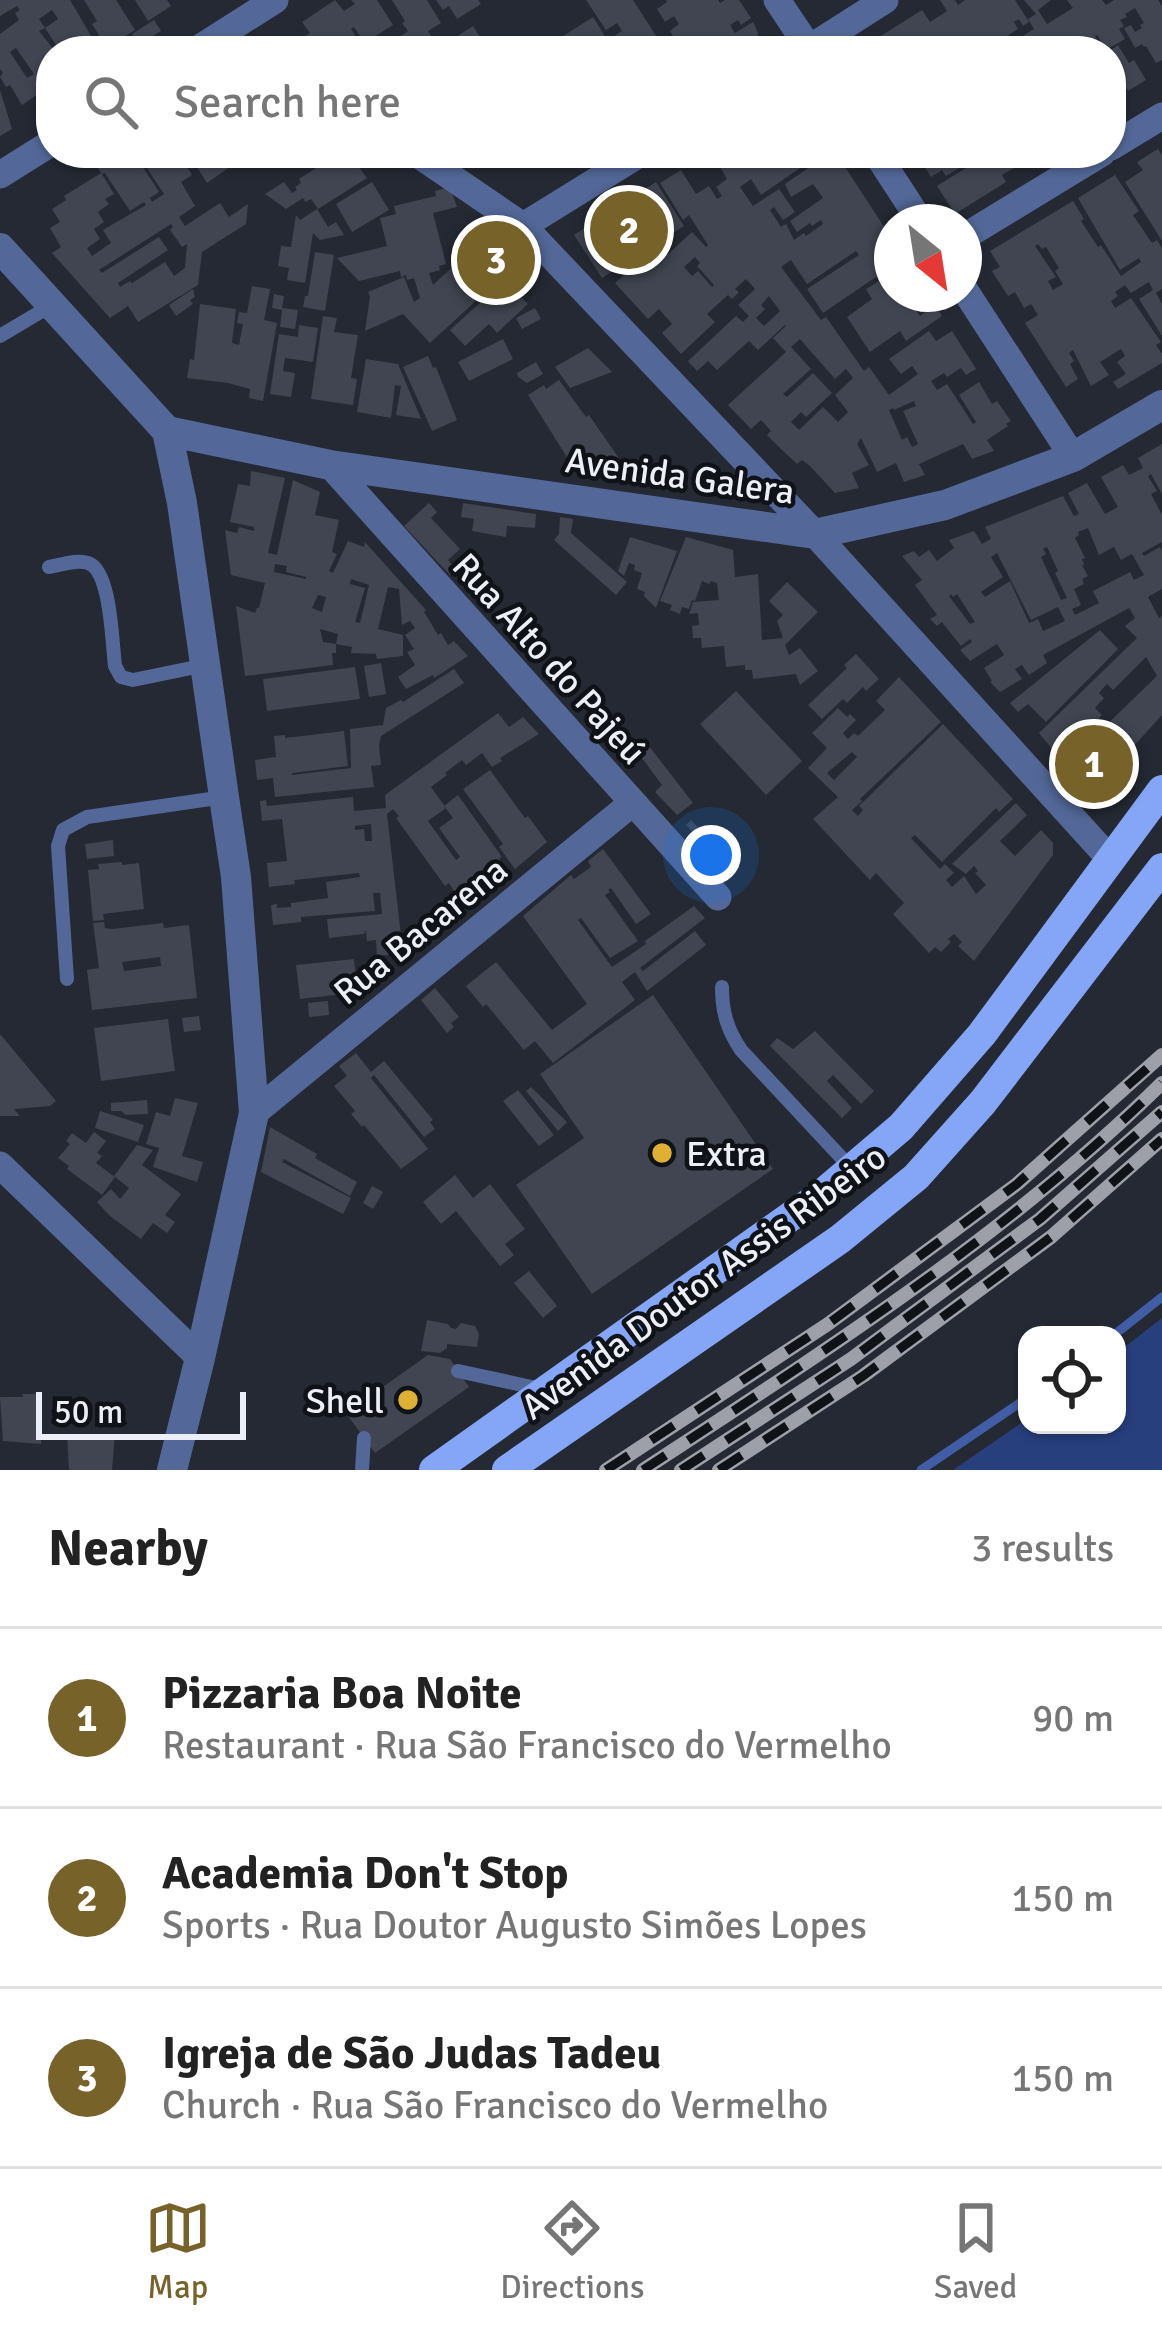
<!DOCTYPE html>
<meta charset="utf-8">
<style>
:root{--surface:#fff;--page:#f2f2f2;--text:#222;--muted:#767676;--line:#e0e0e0;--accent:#77622a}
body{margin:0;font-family:Signika,sans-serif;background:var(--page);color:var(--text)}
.controls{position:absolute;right:36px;bottom:36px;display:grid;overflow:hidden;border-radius:24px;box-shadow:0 3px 9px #0004}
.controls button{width:108px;height:108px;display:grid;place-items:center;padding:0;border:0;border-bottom:3px solid var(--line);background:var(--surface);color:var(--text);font:60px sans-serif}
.compass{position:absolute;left:874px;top:204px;width:108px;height:108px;border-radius:50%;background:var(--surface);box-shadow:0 3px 9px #0004;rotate:150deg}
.scale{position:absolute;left:36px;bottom:30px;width:210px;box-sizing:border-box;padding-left:12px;border:6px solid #eceff7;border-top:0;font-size:33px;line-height:42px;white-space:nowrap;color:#eceff7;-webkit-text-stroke:9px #0f1216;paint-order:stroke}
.you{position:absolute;left:711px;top:855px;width:42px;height:42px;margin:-30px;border:9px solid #fff;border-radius:50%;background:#1a73e8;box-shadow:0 0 0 18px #1a73e833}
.badge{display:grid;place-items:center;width:78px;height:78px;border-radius:50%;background:var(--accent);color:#fff;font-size:39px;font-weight:700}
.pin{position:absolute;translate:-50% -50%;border:6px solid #fff;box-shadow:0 3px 12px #0006}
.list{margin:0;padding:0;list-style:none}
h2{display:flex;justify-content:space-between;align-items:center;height:156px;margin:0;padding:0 48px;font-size:51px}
h2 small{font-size:39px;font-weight:400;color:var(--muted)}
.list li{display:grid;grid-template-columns:78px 1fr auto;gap:36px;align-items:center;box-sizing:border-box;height:180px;padding:0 48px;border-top:3px solid var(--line)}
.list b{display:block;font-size:45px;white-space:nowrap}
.list p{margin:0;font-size:39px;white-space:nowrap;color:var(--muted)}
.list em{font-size:39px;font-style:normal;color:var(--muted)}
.icon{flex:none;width:66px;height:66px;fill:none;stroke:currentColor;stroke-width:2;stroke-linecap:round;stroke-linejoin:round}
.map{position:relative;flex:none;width:1162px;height:1470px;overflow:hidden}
.search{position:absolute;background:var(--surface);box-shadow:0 3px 9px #0004;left:36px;right:36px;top:36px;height:132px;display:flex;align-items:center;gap:30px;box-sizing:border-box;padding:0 42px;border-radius:48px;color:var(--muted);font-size:45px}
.sheet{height:696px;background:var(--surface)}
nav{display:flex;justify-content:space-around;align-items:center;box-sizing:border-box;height:168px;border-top:3px solid var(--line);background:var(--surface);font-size:33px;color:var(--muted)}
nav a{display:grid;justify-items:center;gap:6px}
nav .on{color:var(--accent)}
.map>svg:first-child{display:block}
</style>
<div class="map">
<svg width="1162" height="1470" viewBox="0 0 1162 1470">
<rect width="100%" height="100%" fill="#242933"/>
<!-- garden -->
<path fill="#283f7e" d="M1162,1318V1470H953L1027,1419V1425H1117V1353Z"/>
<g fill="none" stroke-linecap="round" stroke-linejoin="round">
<!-- stream -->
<path stroke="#415da5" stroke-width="9" d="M1114,1335L1162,1297
M921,1470L1027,1398"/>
</g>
<!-- building -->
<path fill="#404551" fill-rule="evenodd" d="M0,0H70L100,51L67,49L60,51L45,28L58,19L52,10L39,19L45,28L39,31L55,51H51V98L45,89L22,105L10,85L6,87L0,77L3,73L0,69V34L19,20L15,13L20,10L17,6L0,16ZM16,48L34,74L27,78L10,52Z
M84,0H116L135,30L107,48L92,24L97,21Z
M135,0H167L171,6L148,21Z
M335,0L344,11L355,4L351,0H377L393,25L374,37L384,51H370L354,27L351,29L365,51H326L323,46L320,48L322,51H283L310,33L302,22Z
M392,0H427L441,23L428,31L441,51H399L393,41L408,31L402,23L405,21Z
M436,0H478L481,4L457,19L449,6L443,10Z
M586,0H633L666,51H619L611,38L622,31L617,23L606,30Z
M666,0H718L720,3L725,0H739L751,18L741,25L738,20L730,25L735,33L753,22L758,33L757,41L742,51H722L720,48L715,51H682L670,31L679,24L674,16L665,22L657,9L667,2Z
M940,0H955L958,5L965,0H1015L1029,22L1023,26L1019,19L1014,22L1018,29L987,49L989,51H955L947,39L943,42L949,51H904L901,46L898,48L900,51H857L922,10L930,22L947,11Z
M1024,0H1051L1038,10L1047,24L1073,8L1067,0H1102L1106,5L1114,0H1158L1162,6V60L1156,63L1146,46L1144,47L1142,44L1135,48L1124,28L1131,25L1135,32L1142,28L1140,25L1144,23L1135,8L1125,14L1127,17L1120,20L1124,26L1119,29L1125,39L1106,50L1097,35L1095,36L1104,51L1089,49L1085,51H1007L1020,42L1018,39L1034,29L1028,19L1036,14Z
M593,17L614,51H544L560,38Z
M154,20L161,31L139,45L132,34Z
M473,26L489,51H445L462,40L459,35Z
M1118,45L1129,63L1134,60L1146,80L1128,91L1111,63V50Z
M0,90L12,129L0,136Z
M1158,149L1162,155V241L1125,182L1143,170L1137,162Z
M97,153H134L159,192L150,198L152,202L164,194L137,153H178L192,175L181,182L195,206L179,217L185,226L220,203L229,217L248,204L246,224L202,252L198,285L138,322L128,306L110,318L52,253L61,247L50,228L60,222L52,209L66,200L64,196L101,173L91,157ZM105,173L130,211L144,202L146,205L103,230L111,243L92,256L87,248L100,239L94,229L104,222L98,212L109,204L105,199L114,194L102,174ZM171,224L173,227L170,230L182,247L187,244L185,268L174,276L165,262L132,283L130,281L120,287L118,283L168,250L159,237L102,273L99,270Z
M188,153H221L230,167L207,183Z
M241,153H270L249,166Z
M329,153H348L367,178L318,209L311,199L305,202L303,198L286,209L265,194L284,182L292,193L297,190L295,187L301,183L299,179L332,158Z
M734,153H813L816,157L761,195L751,179L740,187L753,206L779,189L795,212L783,220L774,207L770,210L781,227L786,224L794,240L804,233L806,236L823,224L821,220L812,226L810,223L797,232L790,221L823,198L813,184L791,197L785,184L830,153H836L892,239V294H904L920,316L935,305L942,316L906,341L900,331L870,352L847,317L872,299L866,289L879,281L876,277L823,313L807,289L859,255L856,251L807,284L791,260L781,267L821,320L826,317L864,371L869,367L889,395L918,374L912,366L901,374L889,359L929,331L936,341L952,331L976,369L966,375L961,368L947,377L944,373L931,381L937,390L947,384L973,424L976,422L959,395L979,382L992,404L997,401L1011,421L1006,424L1008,426L987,440L994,451L972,459L963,444L919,464L925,475L904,482L896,463L877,472L861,438L857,444L869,465L852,473L859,488L835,493L810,466L802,460L797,464L780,448L767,435L771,431L761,420L751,429L728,405L786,352L773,338L786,326L785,325L758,350L749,341L717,370L708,361L697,371L688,361L736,316L743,322L749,316L738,305L755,289L746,279L735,289L739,292L732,299L728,295L707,314L715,322L681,354L662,333L672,324L659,309L648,319L615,283L636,264L640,267L663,249L668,254L692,232L706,247L708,245L689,215L683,220L660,183L681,170L696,194L709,186L717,199L722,196L716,187L727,179L719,165L735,155ZM695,257L700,263L697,266L714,285L712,287L698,271L692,276L684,267ZM769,296L780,311L764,326L756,318L765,309L761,305ZM800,339L835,379L846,369L853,378L835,395L848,412L838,422L823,407L799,430L791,422L801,412L806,417L832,393L813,373L787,397L783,394L811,369L791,347ZM914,401L916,406L903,411L918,444L912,447L907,437L902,440L889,410L893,408L894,410Z
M916,153H984L946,176L942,170L931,177Z
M990,153H1040L1042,156L1031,163L1029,159L1002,175L1006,182L955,214L937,186Z
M1115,175L1139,211L1133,215L1152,243L1157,240L1162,248V289L1156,293L1162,304V336L1139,299L1153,290L1149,282L1131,293L1125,285L1115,292L1118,296L1111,301L1115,308L1131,298L1161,342L1156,345L1162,354V363L1118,389L1113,382L1126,374L1117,362L1125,356L1121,349L1100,362L1109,375L1091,386L1073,350L1069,353L1074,361L1070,364L1078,379L1066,387L1025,323L1038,315L1031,304L1024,308L1015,292L1008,296L992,271L1000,267L990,251L1073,201L1084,219L1081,221L1098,247L1101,245L1121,276L1141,262L1139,258L1120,270L1078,198ZM1038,244L1042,249L1046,247L1059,268L1055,271L1063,284L1053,290L1048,281L1056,277L1035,246Z
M372,182L389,210L352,232L336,204Z
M656,182L684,226L602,278L574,235Z
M450,187L457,207L433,213L446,264L439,266L440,270L429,273L433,285L463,257L492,265L503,276L430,343L403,314L365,331L370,296L368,292L404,277L414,302L420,298L414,278L407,280L406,275L401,277L400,271L359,281L337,258L387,246L380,218L396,214L394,206L436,196L435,191Z
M317,209L328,227L336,222L344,235L320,240L313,233L305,283L287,280L289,268L278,266L281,246L291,247L296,215L300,220Z
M315,252L334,255L325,311L303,307L305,296H308Z
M505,280L528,304L497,333L489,324L465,346L450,330Z
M252,286L270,289L264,320L277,323L263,401L249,398L250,389L228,383L187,378L190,359L194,360L200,304L236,309L232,343L239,345L243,324L237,323L239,312L247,313Z
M193,289L195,297L190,300L193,304L176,316L169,305Z
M274,294L284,296L282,308L298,310L295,329L280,327L282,310L272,308Z
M535,308L541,319L522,329L516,318Z
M323,316L337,318L334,332L358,335L351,378L357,379L353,405L311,399Z
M299,325L318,328L313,362L285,358L283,371L295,373L291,397L270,394L279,334L298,337Z
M503,339L513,359L469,381L458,362Z
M588,348L612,372L570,388L555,367Z
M428,356L433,368L436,367L457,420L432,431L403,367Z
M366,359L398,364L421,419L396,415L401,386L395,385L391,418L357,412Z
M536,362L543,374L527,383L518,377L517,373Z
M559,380L586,417L589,415L625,467L568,459L528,395L544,385L546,389Z
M1162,444V494L1151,474L1148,476L1157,491L1151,494L1162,515V542L1142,553L1144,556L1160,547L1162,551V589L1148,597L1159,618L1162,616V715L1092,792L1066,764L1157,676L1146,657L1113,690L1107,684L1099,693L1104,698L1095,708L1102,715L1086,732L1078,724L1052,749L1039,733L1137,638L1125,626L1135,618L1129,608L1043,655L1047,663L1029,675L1022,665L1015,669L1022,679L1000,692L990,682L992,681L984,668L1004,655L997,644L970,661L960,650L972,642L970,639L961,646L942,622L937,626L930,619L937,615L915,585L922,580L902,556L914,551L919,557L929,550L937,561L954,548L949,540L974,531L982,544L991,539L985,527L1063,496L1074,516L1079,514L1068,493L1087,483L1105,514L1118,507L1101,477L1123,465L1129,475L1143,468L1138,458ZM1088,528L1099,555L1114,547L1121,560L1132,554L1144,575L1134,580L1130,572L1093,591L1099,603L1075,615L1072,609L1081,605L1074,589L1084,584L1082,579L1088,576L1082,565H1084L1082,559L1085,558L1075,538L1079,535L1078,532ZM1047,547L1058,571L1055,573L1067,598L1061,600L1041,557L1046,554L1043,549ZM997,553L1031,620L1058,607L1065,621L1043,631L1038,619L1029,623L1010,581L985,597L981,592L1003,577L991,557ZM951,594L953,597L957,594L975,622L970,624L949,596Z
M251,471L285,478L268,553L277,555L293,480L320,492L315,515L339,520L332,552L337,554L329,571L333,573L348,541L364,547L365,542L426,610L424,612L438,635L441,633L448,645L454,641L468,656L434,678L433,675L406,689L398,677L415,665L407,652L414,649L405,635L415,628L410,621L402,625L399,589L388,587L378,629L403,635V656L377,659L376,654L351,653L352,647L336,644L338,634L320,629L323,642L336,644V653H332L333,665L245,676L236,606L255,613L257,608H259L265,583L231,575L225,530L237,533L239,527L254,531V527L230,522L238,484L250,486ZM275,564L287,566L286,572L306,577V579L274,572ZM351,579L369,585L360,623L355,622L365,588L350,584ZM318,595L326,597L322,612L312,608Z
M429,503L437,512L431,518L460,549L448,560L456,569L450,575L404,526Z
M463,503L536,514L535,528L507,526L506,537L472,531L474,519L461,517Z
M560,517L573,519L571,533L627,582L616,595L554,540L559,534Z
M630,537L677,551L656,608L644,596L645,592L637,589L642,573L634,570L635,565L629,563L624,576L618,571Z
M686,537L733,550L735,577L758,574L762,640L783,638L777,621L783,615L769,601L787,582L818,612L785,645L789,655L800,648L818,671L800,685L796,674L753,679L752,670H745V665L726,667L724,646L702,648L701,638H693L692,626L699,625L698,613L689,614L693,602L719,600L717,583L711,581L709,584L702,581L695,601L692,600L689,609L682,607L680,614L670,610L672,605L660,601Z
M1100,630L1118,649L1046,722L1028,704L1018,712L1010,703Z
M856,654L879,679L866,691L863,687L847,703L843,699L822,719L808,705L847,668L844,665Z
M381,663L386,694L369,697L364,666Z
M355,667L360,699L267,711L263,679Z
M454,669L464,683L381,736L379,746L381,765L371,766L374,787L275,797L273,778L257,780L255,760L276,757L274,736L285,735V738L344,731L348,766L292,773V775L351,768L350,729L383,725L386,708L401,700L403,702Z
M899,677L941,722L860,799L862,801L852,810L858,816L863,810L859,806L943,724L1013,799L999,812L996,808L942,862L915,835L911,838L940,869L945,864L954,873L946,880L952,887L964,876L976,894L986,885L975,873L978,871L974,866L966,874L952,864L1016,803L1027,815L1000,841L1015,856L1041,830L1053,843V855L974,961L958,946L962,942L954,934L948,939L951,942L941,952L935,947L929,953L893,914L904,903L876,873L870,880L813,819L838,797L808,768L827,748L812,733L838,708L847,717L850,714L856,720L843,733L848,739L854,733L858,736L885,710L876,701ZM852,752L857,757L834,780L827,773Z
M736,691L802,761L766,795L700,724Z
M498,713L509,727L523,717L539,734L500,758L502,761L492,767L482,753L466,765L462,760L445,773L447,775L431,787L446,808L428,821L456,860L460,857L439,828L453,818L444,806L458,795L502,857L499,858L510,873L461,914L449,898L455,893L449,883L445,886L396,818L399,816L393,809L387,814L403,953L377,956L376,940L367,941L366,930L364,934L329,938L327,919L382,914L380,893H373L375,911L301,917V922L273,925L271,905L277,904V908L291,907V903L328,898L326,882L360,877L359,873L294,880L295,884L269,887L267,863L287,861L282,819L262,821L260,801L266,800L267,806L353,797L354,811L386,808L385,795ZM371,824L372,841H365L364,829L355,830V826Z
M649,746L693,803L677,815L655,792L662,785L639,754Z
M490,770L525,818L528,816L547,842L515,869L499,847L503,844L463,789Z
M691,820L706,836L701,841L686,825Z
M113,840L114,856L87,859L85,844Z
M603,849L651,914L636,924L611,888L608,890L610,892L605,895L638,941L610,958L581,918L578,920L612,967L646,944L645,941L694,906L705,918L640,968L643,971L695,931L706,945L647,991L635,972L622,982L635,1000L553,1063L535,1041L524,1050L486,1004L483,1007L466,986L496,962L552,1030L587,1004L523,916L571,875L574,879L591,867L588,861Z
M122,862V865L139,863L144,909L103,914L104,920L93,921L88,870L99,869L98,864Z
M104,922L105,928L112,929L163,923L164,928L189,925L197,998L92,1010L87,970L99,968L93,923ZM160,957L161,966L124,971L122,962Z
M354,959L357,988L344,990V994L300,999L296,965Z
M435,988L459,1017L451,1023L454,1027L447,1033L421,1000Z
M653,995L773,1169L592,1294L516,1185L584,1138L540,1074Z
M328,1001L329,1015L309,1017L308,1003Z
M199,1016L201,1030L184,1032L182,1018Z
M168,1019L175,1071L101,1081L94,1028Z
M815,1031L874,1091L861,1104L833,1075L827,1081L852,1108L842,1118L770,1046L777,1038L793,1049Z
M0,1034L56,1101L50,1106L14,1109L20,1116H0Z
M356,1053L371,1072L384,1061L433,1120L430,1122L435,1129L424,1137L374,1075L371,1078L428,1149L401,1169L364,1125L362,1127L351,1114L355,1111L334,1086L347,1076L339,1066Z
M531,1087L567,1122L558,1131L526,1091Z
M518,1090L554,1135L539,1146L503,1101Z
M175,1098L198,1103L182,1156L203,1162L197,1182L153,1167L159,1148L146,1144L156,1112L170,1116Z
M147,1100L148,1114L126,1115L121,1111H111V1103Z
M100,1111L144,1125L138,1142L95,1128Z
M270,1127L317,1154L315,1158L357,1182L350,1196L284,1159L282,1162L351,1198L343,1214L261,1172Z
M94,1132L106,1141L97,1153L102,1156L96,1163L115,1177L102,1195L67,1169L69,1166L58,1158L70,1144L66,1141L72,1133L86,1143Z
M137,1145L153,1150L142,1165L181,1194L165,1215L175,1222L167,1233L153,1223L141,1239L110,1216L97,1202L111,1189L120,1199L129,1188L114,1176Z
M455,1175L473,1198L490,1184L525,1229L505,1244L514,1255L500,1266L456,1211L441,1224L423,1202Z
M372,1186L383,1192L373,1209L363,1203Z
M529,1271L557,1306L543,1318L514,1283Z
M427,1320L448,1324L451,1328L456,1329L461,1323L475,1326L479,1334L477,1347L447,1344V1348L440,1353L421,1351Z
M428,1355L450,1359L469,1387L375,1453L346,1413Z
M23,1394H41V1444L3,1441L0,1397H23Z
M67,1434H115L112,1470H69Z"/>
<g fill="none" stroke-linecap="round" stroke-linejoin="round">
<!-- service -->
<path stroke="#536898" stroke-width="14" d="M0,336L52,305
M49,567C61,565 77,559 88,563C111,570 112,643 115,666L121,677L133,680L206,665
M67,979L58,846L63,830L87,817L224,797
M722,987C722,1012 727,1029 741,1050L852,1169
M458,1371L541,1389
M362,1470L364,1438"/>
<!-- minor -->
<path stroke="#536898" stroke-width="27" d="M777,0L811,51
M195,51L275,0
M805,51L885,0
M1111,147L1162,116
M416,153L523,226L815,534L1110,859
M876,153L921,222
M0,175L51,143
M523,226L641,153
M964,237L1102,153
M964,289L1073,457
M330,465L718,897
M254,1113L631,804
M0,1165L200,1358"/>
<!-- tertiary -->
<path stroke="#536898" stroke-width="30" d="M0,248L167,431L182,503L224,797L236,877L254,1113L200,1358L172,1470
M167,431L330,465L815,534L945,505L1073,457L1162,405"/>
<!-- primary -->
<path stroke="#85a6f6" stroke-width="30" d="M434,1470L821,1195L901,1127L982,1034L1162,790
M507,1470L840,1239L916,1177L983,1102L1162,868"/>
<!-- rail casing -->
<g stroke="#9da0a9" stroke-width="14">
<path id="rail" d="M606,1470L828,1324L1017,1184L1162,1055
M643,1470C823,1352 1008,1235 1162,1083
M681,1470L851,1359L1040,1219L1162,1112
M719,1470L863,1376L1051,1237L1162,1139"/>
</g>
<!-- rail -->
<use href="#rail" stroke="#0f1216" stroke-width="9" stroke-dasharray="27" stroke-linecap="butt"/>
</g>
<!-- markers -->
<g fill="#e0b034" stroke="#0f1216" stroke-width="4.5">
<circle cx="662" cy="1153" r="12"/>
<circle cx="408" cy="1400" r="12"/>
</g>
<g text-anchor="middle" stroke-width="9" stroke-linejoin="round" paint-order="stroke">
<!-- street labels -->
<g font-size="36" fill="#eceff7" stroke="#0f1216">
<text transform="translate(680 475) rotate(8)" y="13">Avenida Galera</text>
<text transform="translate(550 658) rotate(48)" y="13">Rua Alto do Pajeú</text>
<text transform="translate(420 930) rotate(-39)" y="13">Rua Bacarena</text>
<text transform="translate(703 1281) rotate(-36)" y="13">Avenida Doutor Assis Ribeiro</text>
</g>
<!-- poi labels -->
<g font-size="36" fill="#eceff7" stroke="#0f1216" text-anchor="start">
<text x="686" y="1166">Extra</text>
<text x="384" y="1413" text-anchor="end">Shell</text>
</g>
</g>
</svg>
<div class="controls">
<button><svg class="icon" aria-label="locate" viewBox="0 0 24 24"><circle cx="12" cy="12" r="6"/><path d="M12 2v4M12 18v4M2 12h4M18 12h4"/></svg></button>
</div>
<svg class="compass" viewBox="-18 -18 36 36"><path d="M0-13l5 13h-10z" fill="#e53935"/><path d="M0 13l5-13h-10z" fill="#767676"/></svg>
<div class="scale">50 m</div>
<div class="you"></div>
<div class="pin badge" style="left:1094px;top:764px">1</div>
<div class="pin badge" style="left:629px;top:230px">2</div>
<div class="pin badge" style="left:496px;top:260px">3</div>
<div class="search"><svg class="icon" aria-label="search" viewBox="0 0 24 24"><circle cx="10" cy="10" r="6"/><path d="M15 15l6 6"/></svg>Search here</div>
</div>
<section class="sheet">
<h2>Nearby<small>3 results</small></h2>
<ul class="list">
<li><span class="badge">1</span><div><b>Pizzaria Boa Noite</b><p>Restaurant · Rua São Francisco do Vermelho</p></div><em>90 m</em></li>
<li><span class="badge">2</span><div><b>Academia Don't Stop</b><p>Sports · Rua Doutor Augusto Simões Lopes</p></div><em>150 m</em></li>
<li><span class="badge">3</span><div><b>Igreja de São Judas Tadeu</b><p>Church · Rua São Francisco do Vermelho</p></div><em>150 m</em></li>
</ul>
</section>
<nav>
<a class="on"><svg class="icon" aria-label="map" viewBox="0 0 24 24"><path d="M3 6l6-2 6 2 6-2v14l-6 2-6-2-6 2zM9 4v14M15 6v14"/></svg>Map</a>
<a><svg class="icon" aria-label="directions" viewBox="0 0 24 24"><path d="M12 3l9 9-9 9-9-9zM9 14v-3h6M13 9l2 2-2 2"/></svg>Directions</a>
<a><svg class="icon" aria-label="saved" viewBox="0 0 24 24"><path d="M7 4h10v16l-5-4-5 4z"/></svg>Saved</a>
</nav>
